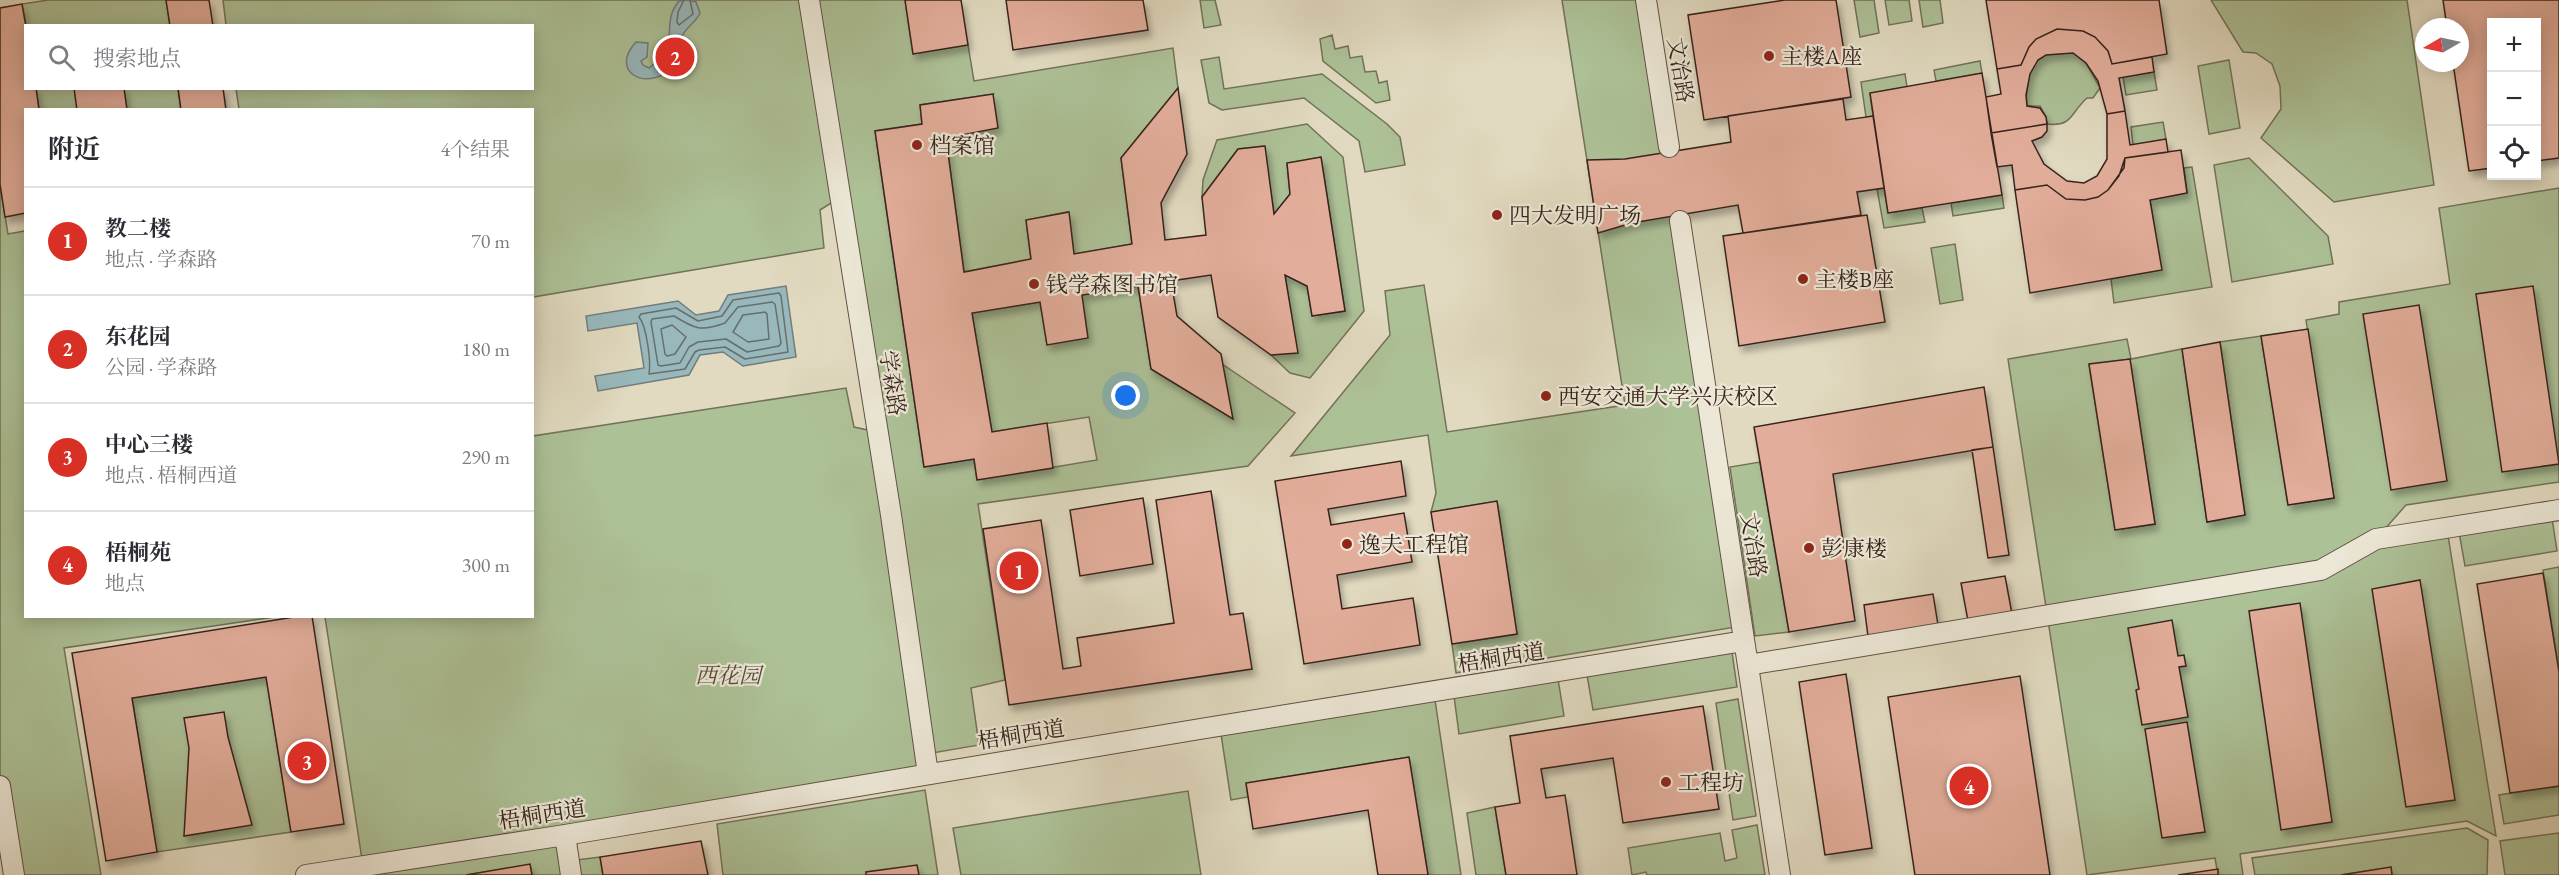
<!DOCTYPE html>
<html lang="zh">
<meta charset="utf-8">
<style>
:root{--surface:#fff;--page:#f7f7f7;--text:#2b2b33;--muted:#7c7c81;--line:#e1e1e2;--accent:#d93025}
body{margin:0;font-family:"EB Garamond","Noto Serif SC",serif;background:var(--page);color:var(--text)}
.controls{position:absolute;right:18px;top:18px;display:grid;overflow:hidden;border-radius:0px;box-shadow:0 3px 15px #0003}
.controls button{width:54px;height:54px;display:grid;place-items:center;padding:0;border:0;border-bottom:2px solid var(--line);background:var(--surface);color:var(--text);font:30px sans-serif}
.compass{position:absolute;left:2415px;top:18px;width:54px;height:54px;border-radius:50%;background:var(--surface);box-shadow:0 3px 15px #0003;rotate:261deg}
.you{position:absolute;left:1126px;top:396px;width:21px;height:21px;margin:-15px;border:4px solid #fff;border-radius:50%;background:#1a73e8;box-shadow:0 0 0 9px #1a73e833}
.badge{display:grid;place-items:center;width:39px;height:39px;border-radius:50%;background:var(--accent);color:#fff;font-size:20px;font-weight:700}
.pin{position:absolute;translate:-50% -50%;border:3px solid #fff;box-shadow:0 2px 6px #0006}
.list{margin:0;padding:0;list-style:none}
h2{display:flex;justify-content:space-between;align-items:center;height:78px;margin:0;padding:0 24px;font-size:26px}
h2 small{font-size:20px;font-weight:400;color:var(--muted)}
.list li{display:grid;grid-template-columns:39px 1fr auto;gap:18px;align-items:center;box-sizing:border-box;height:108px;padding:0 24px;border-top:2px solid var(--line)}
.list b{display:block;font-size:22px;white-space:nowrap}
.list p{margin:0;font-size:20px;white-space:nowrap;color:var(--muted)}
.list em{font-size:20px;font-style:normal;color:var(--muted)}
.icon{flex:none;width:33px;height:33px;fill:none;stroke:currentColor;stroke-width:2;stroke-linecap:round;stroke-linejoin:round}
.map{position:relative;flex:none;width:2559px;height:875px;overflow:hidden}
.search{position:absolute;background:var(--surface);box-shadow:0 3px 15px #0003;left:24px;top:24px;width:510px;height:66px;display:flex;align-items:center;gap:15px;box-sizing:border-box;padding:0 21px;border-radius:0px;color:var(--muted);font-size:22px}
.panel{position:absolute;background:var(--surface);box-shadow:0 3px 15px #0003;left:24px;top:108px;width:510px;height:510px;border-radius:0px}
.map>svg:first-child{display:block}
</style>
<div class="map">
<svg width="2559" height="875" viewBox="0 0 2559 875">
<defs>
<filter id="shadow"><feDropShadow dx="3.5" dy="6" stdDeviation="3" flood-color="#0004"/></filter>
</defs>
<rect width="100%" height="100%" fill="#e1dac0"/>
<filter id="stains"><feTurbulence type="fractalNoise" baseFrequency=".00333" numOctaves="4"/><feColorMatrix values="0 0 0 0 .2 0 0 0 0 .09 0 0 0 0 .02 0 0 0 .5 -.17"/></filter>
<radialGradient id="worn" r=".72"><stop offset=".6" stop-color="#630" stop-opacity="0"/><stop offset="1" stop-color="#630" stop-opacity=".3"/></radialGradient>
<!-- green -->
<path fill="#adc197" stroke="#72725a" stroke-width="1.5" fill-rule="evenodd" d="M48,0H166L170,25L26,26L22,4Z
M223,0H905L913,54L968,45L974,81L1173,48L1178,88L1121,158L1132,244L1074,254L1068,212L1026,220L1031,259L964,272L946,138L993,94L920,105L922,124L875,131L924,467L974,459L977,480L1097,460L1089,417L992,432L972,313L1040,302L1047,344L1082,295L1138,286L1151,369L1232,418L1222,364L1295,413L1248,466L978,504L1005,680L971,688L979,745L926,754L928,774L363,866L325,617L532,616L533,436L846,388L854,427L877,432L839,198L820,210L824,248L533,297L532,110L239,109L236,89L532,88V26L226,25Z
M1200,0H1215L1221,25L1204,28Z
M1562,0H1646L1742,626L1456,673L1452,644L1517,634L1497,501L1431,512L1436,493L1428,435L1291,456L1390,335L1385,291L1424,285L1447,432L1625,405Z
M1854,0H1874L1879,33L1860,37Z
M1885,0H1909L1912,21L1889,25Z
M1919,0H1940L1943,23L1923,27Z
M2211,0H2407L2434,185L2334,202L2261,138L2281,109L2280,86L2272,64L2256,53L2243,52Z
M1332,35L1335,49L1348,46L1350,58L1362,56L1365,72L1376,71L1379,83L1387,81L1390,100L1376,103L1323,61L1320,39Z
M2073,53L2086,63L2100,88L2093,98H2087C2070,113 2073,127 2047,124L2046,117L2040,106H2027C2025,90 2028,59 2048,54C2055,52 2065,53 2073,53Z
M1219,57L1224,89L1322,74L1387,124L1400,137L1405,165L1365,172L1359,141L1304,98L1222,110L1209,103L1201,60Z
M2229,60L2240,128L2209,134L2198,66Z
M1980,61L1982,73L1936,81L1934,70Z
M2154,72L2157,90L2126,95L2123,77Z
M1905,74L1907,87L1870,93L1873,116L1866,117L1861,82Z
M36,89H178L181,109H39Z
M2163,122L2166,139L2133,145L2131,127Z
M1307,124L1343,157L1364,311L1310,378L1290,373L1271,355L1297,352L1285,275L1307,286L1312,316L1345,311L1321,157L1287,163L1290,194L1274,214L1264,146L1238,149L1202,197L1203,180L1217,140Z
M2249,158L2328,236L2333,264L2232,282L2214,165Z
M2192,167L2212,287L2114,303L2111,279L2161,270L2150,200L2187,193L2184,168Z
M0,184L8,234L25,231L26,616L275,617L64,648L101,875H14L0,786Z
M1884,188L1888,213L1922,208L1925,222L1884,228L1877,189Z
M2559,188V482L2406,505L2377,538L2447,529L2496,836L2467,821L2240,854L2243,875H2218L2215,858L2087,875L2008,359L2127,339L2131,359L2182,349L2207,522L2245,515L2220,342L2261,336L2288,505L2334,498L2306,320L2339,314V302L2450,284L2439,208ZM2130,359L2155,524L2115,530L2089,365Z
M2002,195L2004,208L1953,216L1951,203Z
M1955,244L1963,300L1940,304L1931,248Z
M1760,462L1789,632L1755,636L1730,467Z
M2552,518L2557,551L2465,566L2459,532Z
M2559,567V671L2543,570Z
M1732,652L1737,687L1593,710L1587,675Z
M266,677L291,832L157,852L132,698Z
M1558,679L1564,716L1459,734L1454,696Z
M1738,699L1756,816L1733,820L1716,703Z
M1435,700L1461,875H1428L1409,757L1246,783L1248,797L1231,800L1221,734Z
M2559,786V815L2504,824L2499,795Z
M925,790L938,875H723L717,824Z
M1188,791L1201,875H961L953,828Z
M1495,807L1506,875H1476L1467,813Z
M1757,825L1765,875H1647L1646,872L1632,875L1628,848L1720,833L1725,861L1737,858L1732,830Z
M2467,828L2488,840L2487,875H2392L2391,867L2341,875H2255L2252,858Z
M2559,833V875H2505L2500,841Z
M566,841L569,861L600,857L603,875H532L530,865L466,875H312Z"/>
<!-- water -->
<path fill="#98b8bc" stroke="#717c7c" stroke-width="1.5" d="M687,0L696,2L700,13C696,23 684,28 681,39C677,50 682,59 671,69C645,92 609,71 636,42L648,43L647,57L641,61L643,65L649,68C683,43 659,25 679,1Z
M786,286L796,357L743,366L723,352L700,355L689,375L598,391L595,376L644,368L637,323L588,331L586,316L678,301L696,315L719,311L728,295Z"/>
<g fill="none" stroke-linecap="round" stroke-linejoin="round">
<!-- shore -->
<path stroke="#686e6c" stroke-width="1.5" d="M684,0L678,12L677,22L679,25L693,14L690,0
M779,293L781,296L788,352L745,359L725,347L699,350L695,352L685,369L649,374C651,362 647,327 639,317L641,314L676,308L698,321L722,316L733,300Z
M772,302L775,304L781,343L779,346L747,352L726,339L698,342L689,347L680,363L661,366L658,365L651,322L652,319L674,316C695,329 701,332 725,323L738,307Z
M765,312L767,314L769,339L748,342L733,332L743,315Z
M672,325L686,337L675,354L667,356L665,354L661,329Z"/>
</g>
<!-- building -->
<path fill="#e2ad9a" stroke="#37231c" stroke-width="1.5" filter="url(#shadow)" d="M166,0H209L213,26H170Z
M905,0H961L968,45L913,54Z
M1006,0H1143L1148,30L1013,50Z
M1785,0H1836L1851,97L1704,120L1688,15Z
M1986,0H2159L2167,54L2112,64L2108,51L2095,37L2083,31L2057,29L2036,39L2029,47L2021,65L1997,69Z
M2443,0H2559V158L2536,161V22H2492V168L2469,171L2453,63H2460V27H2447Z
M22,4L26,27V88H36L39,110H26V213L5,217L0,184V8Z
M2057,29L2083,31L2095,37L2108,51L2112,64L2152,57L2154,72L2119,78L2125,111L2107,114L2098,81L2086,63L2073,53L2046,55L2038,60L2030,74L2026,95L2027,106L2040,108L2046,117L2047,124L1991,133L1986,97L2001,94L1997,69L2021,65L2029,47L2036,39Z
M1982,73L2002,195L1888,213L1870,93Z
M74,88H124L127,110H77Z
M178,88H223L226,110H181Z
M1178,88L1187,154L1161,203L1165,240L1206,235L1202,197L1238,149L1265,146L1274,214L1290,194L1287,163L1321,157L1345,311L1312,316L1307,286L1285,275L1298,353L1271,355L1218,317L1211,275L1171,281L1177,316L1221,354L1233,419L1151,369L1138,286L1082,295L1088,338L1047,345L1040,302L972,313L992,432L1047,423L1053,468L977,480L974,459L924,467L875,131L922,124L920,105L993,94L998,128L946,138L964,272L1031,259L1026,220L1069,212L1074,254L1132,244L1121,158Z
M1843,99L1846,120L1873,116L1884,188L1857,192L1861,215L1743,233L1738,205L1632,223L1598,233L1587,160L1625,159L1731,142L1728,116Z
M2125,111L2130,145L2166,139L2168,152L2125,158L2119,176L2108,190L2098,197L2085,200L2066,199L2047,185L2015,190L2012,165L1997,167L1991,133L2047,124V131L2042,137L2032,141L2044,164L2067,181L2084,183L2097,176L2107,159V114Z
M2181,150L2187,193L2150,200L2162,270L2030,293L2015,190L2047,185L2066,199L2085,200L2098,197L2108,190L2124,168L2125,158Z
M1867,215L1885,322L1739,346L1723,236Z
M2533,286L2559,464L2502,472L2476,294Z
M2419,305L2447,481L2391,490L2363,314Z
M2308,329L2334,498L2288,505L2261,336Z
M2220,342L2245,515L2207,522L2182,349Z
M2130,359L2155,524L2115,530L2089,364Z
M1984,387L1993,447L1833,474L1855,621L1789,632L1754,427Z
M1993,447L2009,555L1988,558L1972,450Z
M1401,461L1406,496L1328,509L1331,525L1404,513L1412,562L1337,575L1342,609L1413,598L1420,645L1304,664L1275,481Z
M1211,491L1230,615L1243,613L1252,669L1009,705L983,529L1041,520L1063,669L1081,666L1077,638L1174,623L1156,500Z
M1143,498L1153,564L1080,576L1070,510Z
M1497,501L1517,634L1452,644L1431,512Z
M2543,573L2559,672V786L2510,793L2477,584Z
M2005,576L2012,614L1968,621L1961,583Z
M2420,580L2455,800L2406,807L2372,589Z
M1933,594L1938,625L1868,636L1864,605Z
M2300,603L2332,822L2281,830L2249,611Z
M300,616H312L344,824L291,832L266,677L132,698L157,852L106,861L72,653Z
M2172,620L2178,656L2184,655L2186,666L2179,667L2188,717L2142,725L2136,690L2139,689L2128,628Z
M1846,674L1872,848L1825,855L1799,682Z
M2020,676L2050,875H1915L1888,697Z
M1703,706L1719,809L1623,823L1613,758L1541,769L1546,798L1565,795L1577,875H1506L1495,807L1520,803L1510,736Z
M224,712L228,737L252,825L184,836L189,748L184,718Z
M2187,722L2205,832L2162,838L2145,729Z
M1409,757L1428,875H1378L1368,810L1253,829L1246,783Z
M701,841L708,875H603L600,857Z
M530,864L532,875H466Z
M917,865L919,875H866V872Z
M2391,867L2392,875H2341Z
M2218,869V875H2178Z"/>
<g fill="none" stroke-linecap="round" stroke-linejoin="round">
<!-- street casing -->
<g stroke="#625145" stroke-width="22">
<path id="street" d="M809,0L891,515L928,774
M1646,0L1669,147
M1680,221L1780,875
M1748,665L2321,570L2376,539L2559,510
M0,786L14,875
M565,835L571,875
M306,875L565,835L1200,729L1744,641"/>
</g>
<!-- street -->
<use href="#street" stroke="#ece7d6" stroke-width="20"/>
</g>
<!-- markers -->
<g fill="#8f2418" stroke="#ece7d6" stroke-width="2">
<circle cx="1769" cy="56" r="6"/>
<circle cx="917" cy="145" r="6"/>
<circle cx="1497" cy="215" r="6"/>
<circle cx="1803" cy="279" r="6"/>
<circle cx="1034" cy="284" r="6"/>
<circle cx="1546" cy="396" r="6"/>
<circle cx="1347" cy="544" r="6"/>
<circle cx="1809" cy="548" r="6"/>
<circle cx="1666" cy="782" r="6"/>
</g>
<g text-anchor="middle" stroke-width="4.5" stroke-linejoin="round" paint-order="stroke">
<!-- poi labels -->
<g font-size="22" fill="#37231c" stroke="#ece7d6" text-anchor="start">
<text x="1781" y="64">主楼A座</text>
<text x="929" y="153">档案馆</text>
<text x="1509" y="223">四大发明广场</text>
<text x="1815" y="287">主楼B座</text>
<text x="1046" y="292">钱学森图书馆</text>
<text x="1558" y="404">西安交通大学兴庆校区</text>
<text x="1359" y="552">逸夫工程馆</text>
<text x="1821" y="556">彭康楼</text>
<text x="1678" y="790">工程坊</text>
</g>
<!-- street labels -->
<g font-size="22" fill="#37231c" stroke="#ece7d6">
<text transform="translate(1681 70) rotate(81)" y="8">文治路</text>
<text transform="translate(893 383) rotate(81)" y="8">学森路</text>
<text transform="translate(1754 545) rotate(81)" y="8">文治路</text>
<text transform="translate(1501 657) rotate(-9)" y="8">梧桐西道</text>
<text transform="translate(1021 734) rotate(-9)" y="8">梧桐西道</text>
<text transform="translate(542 814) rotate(-9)" y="8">梧桐西道</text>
</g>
<!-- park labels -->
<g font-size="22" font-style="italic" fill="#544a3b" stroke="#ece7d6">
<text x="728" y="683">西花园</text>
</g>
</g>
<rect width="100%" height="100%" filter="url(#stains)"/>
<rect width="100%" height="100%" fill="url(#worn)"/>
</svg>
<div class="controls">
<button>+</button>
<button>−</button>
<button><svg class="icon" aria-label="locate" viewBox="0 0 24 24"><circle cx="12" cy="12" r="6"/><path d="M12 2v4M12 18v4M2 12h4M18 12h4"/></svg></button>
</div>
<svg class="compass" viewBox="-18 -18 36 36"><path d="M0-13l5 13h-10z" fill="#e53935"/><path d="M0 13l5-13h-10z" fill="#7c7c81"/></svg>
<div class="you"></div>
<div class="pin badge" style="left:1019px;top:571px">1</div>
<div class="pin badge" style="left:675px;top:57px">2</div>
<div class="pin badge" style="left:307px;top:761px">3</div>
<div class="pin badge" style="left:1969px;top:786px">4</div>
<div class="search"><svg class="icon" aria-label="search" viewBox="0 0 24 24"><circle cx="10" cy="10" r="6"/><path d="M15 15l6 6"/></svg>搜索地点</div>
<section class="panel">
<h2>附近<small>4个结果</small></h2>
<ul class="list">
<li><span class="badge">1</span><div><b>教二楼</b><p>地点 · 学森路</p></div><em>70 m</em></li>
<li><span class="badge">2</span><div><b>东花园</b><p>公园 · 学森路</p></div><em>180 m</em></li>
<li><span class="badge">3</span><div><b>中心三楼</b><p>地点 · 梧桐西道</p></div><em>290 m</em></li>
<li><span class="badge">4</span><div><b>梧桐苑</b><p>地点</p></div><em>300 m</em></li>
</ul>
</section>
</div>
